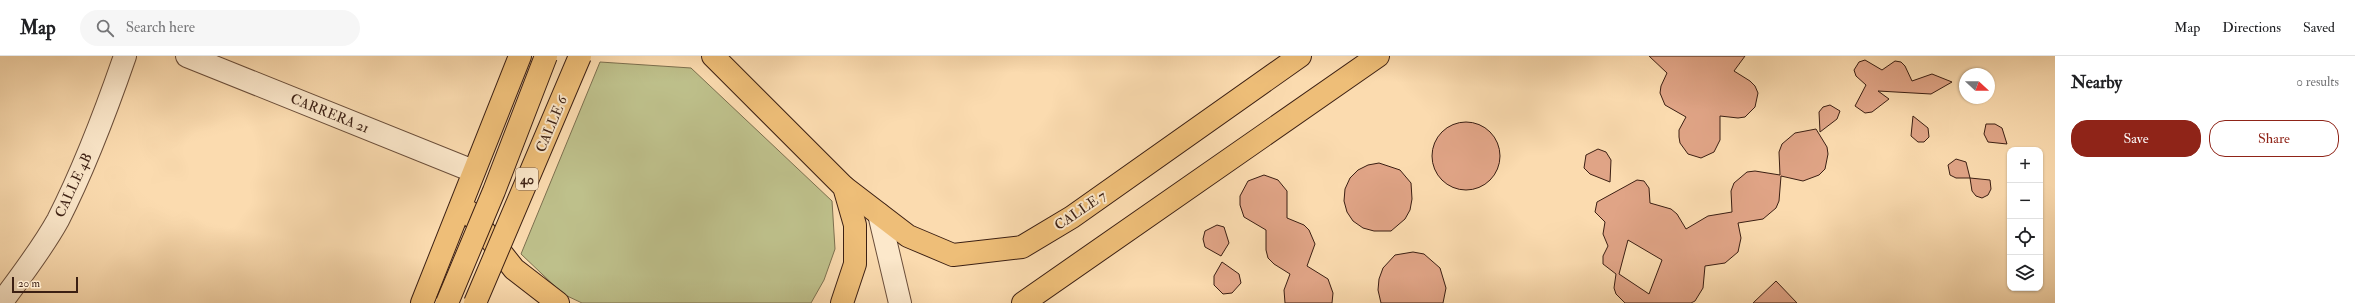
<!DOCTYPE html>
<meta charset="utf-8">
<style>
:root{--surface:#fff;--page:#f6f6f6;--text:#202124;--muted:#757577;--line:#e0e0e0;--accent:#8f2418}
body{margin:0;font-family:"IM FELL Double Pica",serif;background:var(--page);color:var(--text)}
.controls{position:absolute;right:12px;bottom:12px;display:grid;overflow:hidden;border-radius:8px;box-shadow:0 1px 3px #0004}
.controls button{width:36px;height:36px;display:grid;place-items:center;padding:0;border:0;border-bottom:1px solid var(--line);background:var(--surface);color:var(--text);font:20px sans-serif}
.compass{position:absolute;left:1959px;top:12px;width:36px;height:36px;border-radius:50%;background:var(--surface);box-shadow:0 1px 3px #0004;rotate:111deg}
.scale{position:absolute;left:12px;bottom:10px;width:66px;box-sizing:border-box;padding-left:4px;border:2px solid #3b1f13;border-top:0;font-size:11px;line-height:14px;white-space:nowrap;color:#3b1f13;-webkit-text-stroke:3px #fce8cb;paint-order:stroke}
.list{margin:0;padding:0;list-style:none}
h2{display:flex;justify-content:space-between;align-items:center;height:52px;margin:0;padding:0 16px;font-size:17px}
h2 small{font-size:13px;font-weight:400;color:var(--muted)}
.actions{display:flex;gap:8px;padding:12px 16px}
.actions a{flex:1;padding:9px 0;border:1px solid var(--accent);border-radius:16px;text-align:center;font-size:14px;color:var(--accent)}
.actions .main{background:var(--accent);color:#fff}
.icon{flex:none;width:22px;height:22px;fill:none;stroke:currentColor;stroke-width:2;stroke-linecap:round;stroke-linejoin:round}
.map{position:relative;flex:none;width:2055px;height:247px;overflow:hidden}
header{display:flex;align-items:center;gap:24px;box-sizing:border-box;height:56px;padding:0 20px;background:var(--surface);border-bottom:1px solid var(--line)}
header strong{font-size:19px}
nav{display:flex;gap:22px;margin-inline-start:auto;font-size:14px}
.search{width:280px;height:36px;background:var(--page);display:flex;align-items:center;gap:10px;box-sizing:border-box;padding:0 14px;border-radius:22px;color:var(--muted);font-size:15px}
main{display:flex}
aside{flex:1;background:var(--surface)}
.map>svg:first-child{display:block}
</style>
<header>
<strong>Map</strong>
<div class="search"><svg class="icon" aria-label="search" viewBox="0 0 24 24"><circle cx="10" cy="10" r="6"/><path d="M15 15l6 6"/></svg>Search here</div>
<nav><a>Map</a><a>Directions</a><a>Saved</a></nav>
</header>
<main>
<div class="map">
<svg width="2055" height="247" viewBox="0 0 2055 247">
<rect width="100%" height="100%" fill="#fbdbaf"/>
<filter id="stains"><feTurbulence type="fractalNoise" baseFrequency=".005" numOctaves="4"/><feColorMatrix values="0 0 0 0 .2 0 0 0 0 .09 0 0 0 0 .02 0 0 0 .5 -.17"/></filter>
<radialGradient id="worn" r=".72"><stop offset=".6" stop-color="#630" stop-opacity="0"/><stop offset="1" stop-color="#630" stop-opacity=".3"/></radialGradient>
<!-- green -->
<path fill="#bec08b" stroke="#7c704f" d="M600,6L691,12L832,145L835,193L824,224L811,247H582L563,238L521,198Z"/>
<!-- building -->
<path fill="#e0a486" stroke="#3b1f13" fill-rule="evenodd" d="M1649,0H1745L1734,15L1750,25L1755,30L1758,37L1755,51L1745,61L1738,62L1720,60V84L1714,96L1701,102L1688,98L1680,87L1679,81V74L1686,61L1665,49L1660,37L1661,30L1667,17Z
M1865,4L1882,14L1895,5L1901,6L1905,10L1912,25L1932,18L1952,26L1931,38L1878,35L1889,43L1872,56L1865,57L1855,50L1866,29L1856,20L1854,14L1859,6Z
M1830,49L1840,55L1837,63L1820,76L1819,56L1823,51Z
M1913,60L1928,72L1929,81L1924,86H1918L1911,80Z
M1432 100a34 34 0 1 1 68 0a34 34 0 1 1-68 0Z
M1986,68H1995L2002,72L2007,88L1988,86L1984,78Z
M1816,73L1827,91L1828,98L1825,113L1819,119L1803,125L1781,120L1779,145L1776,152L1763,163L1738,167L1741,182L1738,196L1725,207L1705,210L1703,232L1695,245L1691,247H1625L1616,238L1614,232L1616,218L1603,208V200L1608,190L1603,178L1605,166L1595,156L1597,146L1637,124L1644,125L1649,132L1650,147L1671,153L1677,158L1686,173L1708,160L1732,156L1731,135L1734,127L1747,116L1755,115L1780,119L1779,96L1782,88L1795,77ZM1628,184L1662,204L1649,238L1619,218Z
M1598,93L1606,96L1611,104L1610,126L1590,118L1584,112L1586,99Z
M1956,103L1966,106L1970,122L1990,124L1991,133L1988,139L1982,142L1976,140L1972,135L1970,122H1956L1950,119L1948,109Z
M1379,107L1400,114L1411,127L1412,143L1410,154L1405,163L1391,175H1374L1363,172L1353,165L1347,156L1344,145L1345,133L1350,122L1358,114L1368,109Z
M1264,119L1278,124L1287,135V162L1304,169L1309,174L1315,188L1307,210L1328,223L1333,237L1332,247H1285L1284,234L1290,218L1274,208L1268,202L1266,194V174L1244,161L1240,149V140L1248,125Z
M1217,169L1224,171L1229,187L1221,200L1205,191L1203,183L1205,175Z
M1413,196L1424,198L1440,212L1446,232L1443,247H1381L1378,234L1379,223L1383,212L1395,199Z
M1222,206L1239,218L1241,227L1232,237L1223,238L1214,229V220Z
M1776,225L1797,247H1753Z"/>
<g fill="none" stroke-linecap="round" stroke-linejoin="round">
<!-- minor casing -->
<g stroke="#6b4e3a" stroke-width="24">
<path id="minor" d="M187,0L473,115
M879,158L900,247
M1,247C21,220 42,193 58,164C85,111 106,55 125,0"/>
</g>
<!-- major casing -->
<g stroke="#3b1f13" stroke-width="24">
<path id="major" d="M844,131L908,180L953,199L1022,191L1072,161L1300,0
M1023,247L1378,0"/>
</g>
<!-- highway casing -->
<g stroke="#3b1f13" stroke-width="24">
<path id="highway" d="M713,0L844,131L855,169V208L842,247
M469,156L514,213L558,247
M422,247L520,0"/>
</g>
<!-- minor -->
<use href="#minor" stroke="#fce8cb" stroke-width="22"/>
<!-- major -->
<use href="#major" stroke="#eebe78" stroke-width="22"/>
<!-- highway -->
<use href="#highway" stroke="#eebe78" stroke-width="22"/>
<!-- highway-bridge casing -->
<g stroke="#3b1f13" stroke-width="24" stroke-linecap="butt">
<path id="highway-bridge" d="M447,247L494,135L546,0
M475,247L580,0"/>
</g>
<!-- highway-bridge -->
<use href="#highway-bridge" stroke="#eebe78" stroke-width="22"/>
</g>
<g text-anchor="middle" stroke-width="4" stroke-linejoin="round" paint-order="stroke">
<!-- shield labels -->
<rect fill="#fce8cb" stroke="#755b4a" stroke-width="1" x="516" y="112" width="22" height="22" rx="3"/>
<g font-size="13" font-weight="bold" fill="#3b1f13">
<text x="527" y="128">40</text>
</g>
<!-- street labels -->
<g font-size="14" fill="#3b1f13" stroke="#fce8cb">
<text transform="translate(330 57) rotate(22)" y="5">CARRERA 21</text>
<text transform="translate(551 68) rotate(-67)" y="5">CALLE 6</text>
<text transform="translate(73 129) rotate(-65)" y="5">CALLE 4B</text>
<text transform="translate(1080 154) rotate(-34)" y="5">CALLE 7</text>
</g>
</g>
<rect width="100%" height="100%" filter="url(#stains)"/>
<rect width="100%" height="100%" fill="url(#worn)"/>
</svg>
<div class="controls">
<button>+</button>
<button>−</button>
<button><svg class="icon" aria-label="locate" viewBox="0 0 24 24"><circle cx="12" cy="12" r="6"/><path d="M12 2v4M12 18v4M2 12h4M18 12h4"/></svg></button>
<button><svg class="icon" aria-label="layers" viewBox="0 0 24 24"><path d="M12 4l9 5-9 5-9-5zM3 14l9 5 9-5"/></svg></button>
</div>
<svg class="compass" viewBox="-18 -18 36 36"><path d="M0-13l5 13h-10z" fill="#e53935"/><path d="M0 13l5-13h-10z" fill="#757577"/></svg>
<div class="scale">20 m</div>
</div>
<aside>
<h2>Nearby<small>0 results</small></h2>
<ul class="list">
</ul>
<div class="actions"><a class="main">Save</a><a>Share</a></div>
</aside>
</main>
